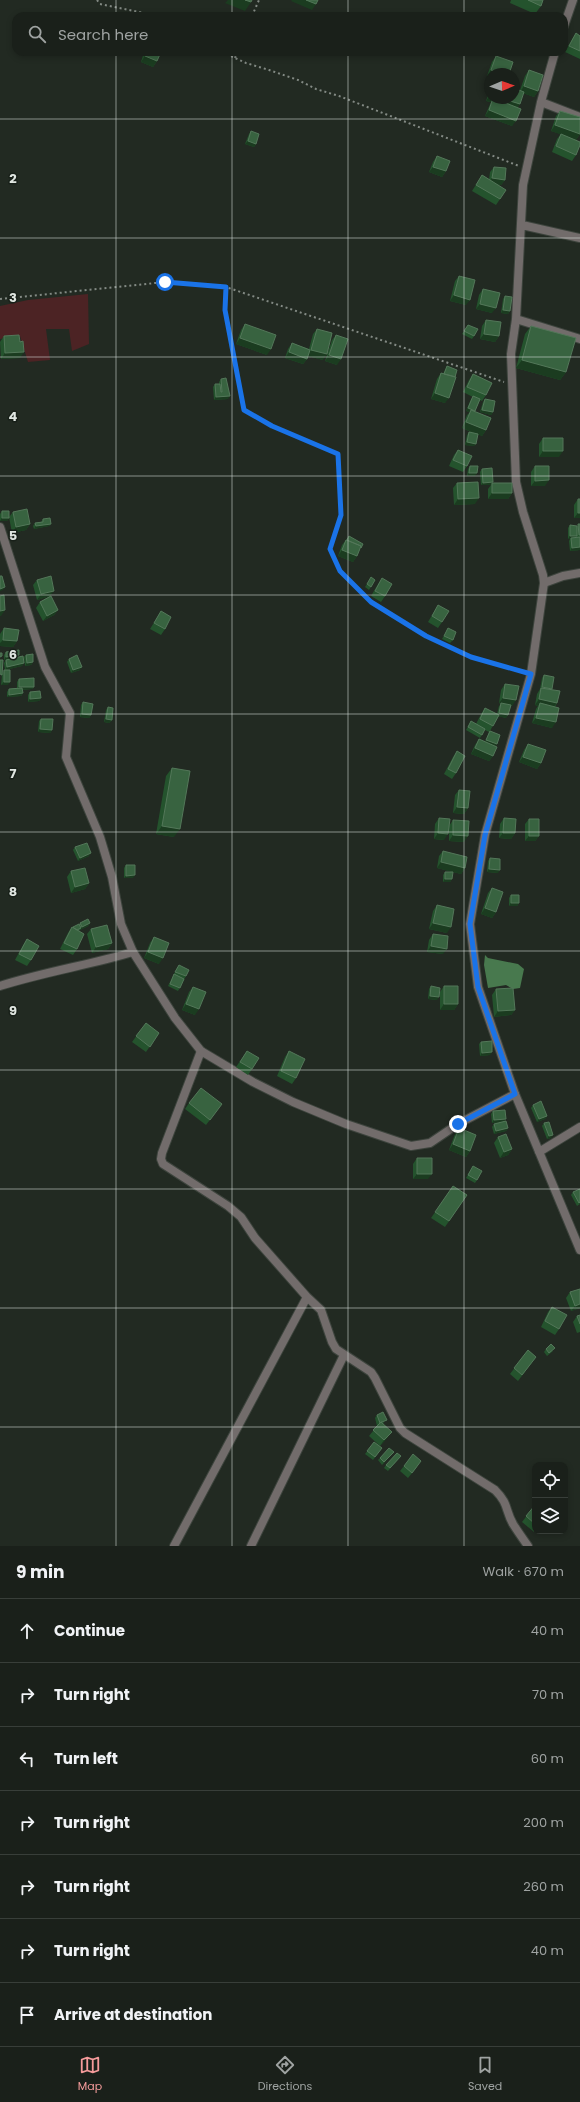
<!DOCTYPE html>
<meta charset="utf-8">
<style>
:root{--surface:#1a201a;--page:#232823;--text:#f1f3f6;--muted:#9fa3a2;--line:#383e39;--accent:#f59b9b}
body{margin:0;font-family:Poppins,sans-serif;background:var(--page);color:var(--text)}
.controls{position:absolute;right:12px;bottom:12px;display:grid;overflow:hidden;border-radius:8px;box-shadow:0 2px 6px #0003}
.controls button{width:36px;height:36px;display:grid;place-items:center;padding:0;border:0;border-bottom:1px solid var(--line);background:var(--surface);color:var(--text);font:20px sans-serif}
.compass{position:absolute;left:484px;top:68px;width:36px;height:36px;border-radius:50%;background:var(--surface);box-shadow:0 2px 6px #0003;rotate:88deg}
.stop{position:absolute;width:12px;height:12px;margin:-9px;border:3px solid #1a73e8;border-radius:50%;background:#fff}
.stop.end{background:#1a73e8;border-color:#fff;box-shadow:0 1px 4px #0008}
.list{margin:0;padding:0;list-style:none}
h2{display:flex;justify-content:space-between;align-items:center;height:52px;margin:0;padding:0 16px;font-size:17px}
h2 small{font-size:13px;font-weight:400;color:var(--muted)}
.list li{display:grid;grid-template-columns:26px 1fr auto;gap:12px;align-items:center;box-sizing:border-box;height:64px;padding:0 16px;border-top:1px solid var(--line)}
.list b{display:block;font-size:15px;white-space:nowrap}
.list em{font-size:13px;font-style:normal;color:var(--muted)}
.icon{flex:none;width:22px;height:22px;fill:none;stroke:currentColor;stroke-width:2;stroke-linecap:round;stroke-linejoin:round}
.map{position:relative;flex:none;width:580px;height:1546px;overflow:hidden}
.search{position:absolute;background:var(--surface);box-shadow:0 2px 6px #0003;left:12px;right:12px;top:12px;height:44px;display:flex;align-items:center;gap:10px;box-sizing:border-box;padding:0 14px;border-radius:12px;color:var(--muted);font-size:15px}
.sheet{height:500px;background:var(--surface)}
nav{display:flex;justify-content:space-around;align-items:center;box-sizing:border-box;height:56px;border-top:1px solid var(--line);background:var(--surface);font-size:11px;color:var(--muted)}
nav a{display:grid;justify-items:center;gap:2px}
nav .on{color:var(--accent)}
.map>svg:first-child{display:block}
</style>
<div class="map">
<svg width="580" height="1546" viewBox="0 0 580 1546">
<rect width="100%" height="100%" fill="#222a22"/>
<!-- green -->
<path fill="#4c2324" d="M88,294L89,344L72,351L69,329H46L50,360L28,362L20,336L0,339V306L28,300Z"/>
<!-- water -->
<path fill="#48794e" d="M485,955L488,958L518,964L524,969L520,988L513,989L506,985L488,988L484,965Z"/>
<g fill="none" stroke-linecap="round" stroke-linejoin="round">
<!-- minor casing -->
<g stroke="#3d443d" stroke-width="10">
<path id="minor" d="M564,26L573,0
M555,52L541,102L523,185L516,319L511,354L516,482L523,512L543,575L544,583L531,674L485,835L470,924L478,987L515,1094L580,1250
M541,102L580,117
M522,225L580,238
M516,319L580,339
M544,583L563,576L580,573
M0,986C44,972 89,965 133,952
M201,1051L162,1153L161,1159L163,1164L228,1206L241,1217L255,1238L307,1297L321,1310L332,1342L336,1349L371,1372L375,1378L400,1428L405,1433L495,1490C509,1504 505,1510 513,1524C518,1532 523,1539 528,1546
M539,1152L580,1127
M174,1546L307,1297
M251,1546L344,1355"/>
</g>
<!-- tertiary casing -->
<g stroke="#3d443d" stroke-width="10">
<path id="tertiary" d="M0,527L45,667L70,713L66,757L100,837L112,877L121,924L133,952L175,1018L201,1051L253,1082L293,1102L346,1124L411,1146L430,1143L458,1124L515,1094"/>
</g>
<!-- path -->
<path stroke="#838a84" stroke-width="2" stroke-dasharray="2 3" stroke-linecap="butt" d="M97,0L100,4L144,13L150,16
M252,16L259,0
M222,52L246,63L269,70L298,80L316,89L339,96L519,166
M235,58L237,52
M226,287L225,310L244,410L272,426L338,454L341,515L330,549L340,571L371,602L426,636L471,657L521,671
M0,299L165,282L226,287L504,382"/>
<!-- minor -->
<use href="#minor" stroke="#726c6b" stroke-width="8"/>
<!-- tertiary -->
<use href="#tertiary" stroke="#726c6b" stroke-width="8"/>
</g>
<!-- wall -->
<path fill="#24532d" d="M511,0H543L541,6L535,14L510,3Z
M576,33L580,36V59L565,52L572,39Z
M144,52H161L157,61L153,67L141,62Z
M496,56L490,74V77L487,76L492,62Z
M529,70L538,91L534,97L523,93L517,108L512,126L485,116L491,102L486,101L490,89V98L520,90L525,76Z
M560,111L580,134L576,140L571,138L576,155L572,161L552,152L557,139L561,134L551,131L556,116Z
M251,131L256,144L254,147L245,144L249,134Z
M437,156L446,171L442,177L429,172L433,162Z
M494,167L505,180L501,185H498L500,199L496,205L472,191L482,175L489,180L490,172Z
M459,276L466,305L450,301L455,281Z
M483,289L492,313L476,309L479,295Z
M505,296L510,311L508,314L501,313L503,299Z
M486,320L499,336L495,342L480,339L482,326Z
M245,324L267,355L236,344L241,330Z
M468,325L474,336L472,339L462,334Z
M531,326L566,372L560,380L516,368L525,334Z
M317,329L323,360L308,356L307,359L303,364L285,358L288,349L292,343L309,349L313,334Z
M336,335L337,365L325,361L332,340Z
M4,336L20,358L1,359L0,342Z
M447,366L455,377L445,403L431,399L437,379L441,373L443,374Z
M473,374L486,395L482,401L480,400L475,411L486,430L482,436L478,434L474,446L465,445L467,435L469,432L476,434L462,428L467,415L470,412L466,411L471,399L473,397L463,392L469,380Z
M221,379L228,399L214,400L213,387L215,384H219V382Z
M485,399L493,412L491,415L480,412L483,402Z
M543,438L559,457H539V444Z
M458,450L467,466L463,472L449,466L454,455Z
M470,466L475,476H467L468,469Z
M535,466L545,486H531V472Z
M482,469L493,482L492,483L512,493L508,499H488V489L491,485H481L480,472Z
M457,483L475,504L454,505L453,488Z
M578,499H580V518H574V505Z
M2,511L9,518L7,521H0V514Z
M13,512L30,524L26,530L12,533L9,517Z
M43,519L51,524L49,526L34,529L33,526L35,523L41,522Z
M578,524H580V550L570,551L569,541L570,539H568V528L570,525L577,527Z
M349,536L360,549L357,556L353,562L338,556L342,545Z
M371,577L375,580L369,590L365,587Z
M382,578L385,596L381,602L371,596L378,584Z
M37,580L50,596L58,610L54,615L43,621L36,608L40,602L50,596L37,600L33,585Z
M438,605L442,622L438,628L428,622Z
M161,611L165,629L161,635L150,629Z
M4,628L17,641L13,647L0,646V634Z
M448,628L453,640L450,643L442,639Z
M6,652L18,657L24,663L22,666L5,670L4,663L6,660L9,659L4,660V655Z
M26,655L33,662L31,665L25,666L24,657Z
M69,659L80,670L71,673L67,662Z
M4,670L8,685H1L2,675L0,678Z
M544,675L557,703L555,707L552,728L532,723L536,709L538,706L535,705L537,694L540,689L542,678Z
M19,679L34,687L32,689L22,690L23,693L21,696L7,697V692L9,689L17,688V682Z
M505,684L512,706L511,705L506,718L498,716L490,731L497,744L495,746L493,756L489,761L471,754L475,745L479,739L485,742L489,732L485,730L480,738L466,730L471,721L476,724L481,714L485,708L497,714L499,706L501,704L499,703L501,690Z
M30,692L41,698L39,701L28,702V695Z
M83,702L91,715L89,718L80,717L81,705Z
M108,707L112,720L109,723L104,722L106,710Z
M41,719L52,730L50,733L38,732L39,721Z
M528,744L541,763L537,769L519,762L524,750Z
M457,751L456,773L452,779L444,774L453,757Z
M172,768L174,837L156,834L166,776Z
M459,790L468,808L464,814L453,813L455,795Z
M439,818L444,840L434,839L435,824Z
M504,818L515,833L511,839L499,838L500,824Z
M529,819L539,836L535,841H525V824Z
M453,820L464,842L449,841V826Z
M75,847L89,856L78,861L73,850Z
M443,851L465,868L461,874L437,868L439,856Z
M490,858L498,873L487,872L488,861Z
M126,865L133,878H124V868Z
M71,871L89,883L85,889L71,893L67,877Z
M445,872L452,879L450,882H443V875Z
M492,888L496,912L492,918L481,914L488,893Z
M511,895L519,903L517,906H509V898Z
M437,905L447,933L429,929L433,911Z
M80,923H90L88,926L80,930L79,931L77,949L73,955L60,949L68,933L72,927L73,928V927L79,925Z
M91,929L112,943L108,949L92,953L87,934Z
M433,934L443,954L427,952L429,940Z
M154,937L159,964L144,958L150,943Z
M27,939L31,960L27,966L15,960L23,945Z
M179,965L186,976L178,991L168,986L177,968Z
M431,986L437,1000L428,999L429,989Z
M444,986L458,1004L454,1010H440V992Z
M193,987L195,1015L182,1010L189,992Z
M496,989L515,1010L511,1015L494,1017L492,995Z
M146,1023L159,1033L146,1052L132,1042Z
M481,1042L490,1055L480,1056L479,1044Z
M247,1051L252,1069L248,1075L236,1067Z
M289,1051L296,1078L292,1084L277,1076L285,1057Z
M189,1103L222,1104L206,1125L185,1109Z
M533,1105L547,1116L545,1119L537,1122L531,1108Z
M493,1111L504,1122L508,1128L506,1131L494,1134L492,1127L494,1124L502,1122L492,1123L491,1114Z
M544,1123L551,1138L547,1139L542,1126Z
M459,1128L470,1151L466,1157L449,1150L455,1134Z
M498,1137L512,1149L508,1155L500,1158L494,1143Z
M417,1158L428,1179H413V1164Z
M473,1166L477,1180L475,1183L466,1178Z
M453,1186L467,1195L445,1227L431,1218Z
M573,1192L580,1204L577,1206L571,1195Z
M570,1292L580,1308L571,1311L566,1298Z
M552,1307L559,1329L555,1335L541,1327L548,1312Z
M580,1315V1332L577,1333L573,1322L577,1316Z
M546,1349L553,1351L547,1356L544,1352Z
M528,1350L536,1357L518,1381L510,1374Z
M377,1415L384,1423L383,1424L388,1437L380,1446L369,1436L377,1426L375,1418Z
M374,1442L382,1448L373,1460L365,1454Z
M394,1452L382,1465L378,1460L380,1458Z
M401,1456L388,1471L384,1468L386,1465Z
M404,1466L417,1467L408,1478L400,1471Z
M535,1505V1530L534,1532L522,1522Z"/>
<!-- shaded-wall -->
<path fill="#1b3c20" d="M228,0H245L251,2L245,11L225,3Z
M292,0H306L316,4L312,10L291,1Z
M145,56L157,61L153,67L141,62Z
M491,70L503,74H490V77L487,76Z
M524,86L538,91L534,97L520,92Z
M490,95V98H500L520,104L516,110L493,98L491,102L486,101Z
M489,110L516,121L512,126L485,116Z
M555,125L580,134L576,140L551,131Z
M248,141L256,144L254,147L245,144Z
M433,167L446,171L442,177L429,172Z
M492,178L505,180L501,185L488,184Z
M454,295L470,300L466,305L450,301Z
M480,304L496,308L492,313L476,309Z
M503,310L510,311L508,314L501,313Z
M484,334L499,336L495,342L480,339Z
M240,338L271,349L267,355L236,344Z
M311,350L327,354L323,360L307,356Z
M24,352L20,358L1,359L5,353Z
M289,352L307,359L303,364L285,358Z
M329,355L341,359L337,365L325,361Z
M522,360L566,372L560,380L516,368Z
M435,393L449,398L445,403L431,399Z
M230,396L228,399L214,400L216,397Z
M468,408L471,410L470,412L466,411Z
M482,410L493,412L491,415L480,412Z
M466,422L486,430L482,436L462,428Z
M467,442L476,444L474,446L465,445Z
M543,451H563L559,457H539Z
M469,473H477L475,476H467Z
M549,480L545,486H531L535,481Z
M493,482L491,485H481L483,483Z
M492,493H512L508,499H488Z
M479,498L475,504L454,505L458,499Z
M578,513H580V518H574Z
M2,518H9L7,521H0Z
M30,524L26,530L12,533L16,527Z
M51,524L49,526L34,529L36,526Z
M570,536H577L575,539L571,538L570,539H568Z
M580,547V550L570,551L572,548Z
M342,550L357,556L353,562L338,556Z
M5,587L3,590L0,591V589Z
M54,591L50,596L37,600L41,594Z
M5,610L1,616H0V611Z
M58,610L54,615L43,621L47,616Z
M3,640L17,641L13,647L0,646V643Z
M19,655L17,658L4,660L6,657Z
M33,662L31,665L25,666L27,663Z
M24,663L22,666L5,670L7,667Z
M82,667L80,670L71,673L73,670Z
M4,682H10L8,685H1Z
M19,687H34L32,689L17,690Z
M23,693L21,696L7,697L9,695Z
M41,698L39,701L28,702L30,699Z
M503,698L516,700L512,706L499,703Z
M539,699L557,703L553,708L540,703L538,706L535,705Z
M499,713L508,715L506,718L497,716Z
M82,714L91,715L89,718L80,717Z
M536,718L556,722L552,728L532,723Z
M106,719L112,720L109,723L104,722Z
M40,729L52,730L50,733L38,732Z
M486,740L497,744L495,747L484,742Z
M475,748L493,756L489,761L471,754Z
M523,757L541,763L537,769L519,762Z
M457,807L468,808L464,814L453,813Z
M162,826L180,829L174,837L156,834Z
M438,833L448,834L444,840L434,839Z
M503,833H515L511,839L499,838Z
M453,835L468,836L464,842L449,841Z
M529,836H539L535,841H525Z
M91,853L89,856L78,861L80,858Z
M441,862L465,868L461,874L437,868Z
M489,869L500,870L498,873L487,872Z
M135,875L133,878H124L126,876Z
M445,879H452L450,882H443Z
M89,883L85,889L71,893L75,887Z
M511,903H519L517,906H509Z
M485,908L496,912L492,918L481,914Z
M90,923L88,926L80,930L82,927Z
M433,923L451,927L447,933L429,929Z
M112,943L108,949L92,953L96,947Z
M431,946L447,949L443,954L427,952Z
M148,952L163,958L159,964L144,958Z
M430,996L439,997L437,1000L428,999Z
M186,1004L199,1009L195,1015L182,1010Z
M444,1004H458L454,1010H440Z
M515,1010L511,1015L494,1017L498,1011Z
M492,1052L490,1055L480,1056L482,1053Z
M547,1116L545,1119L537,1122L539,1119Z
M506,1119L504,1122L492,1123L494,1120Z
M508,1128L506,1131L494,1134L496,1131Z
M553,1135L551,1138L547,1139L549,1136Z
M453,1144L470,1151L466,1157L449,1150Z
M512,1149L508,1155L500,1158L504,1152Z
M417,1174H432L428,1179H413Z
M580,1304V1308L571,1311L575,1306Z
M392,1432L388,1437L380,1446L384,1440Z"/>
<!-- building -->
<path fill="#386340" stroke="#537759" d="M245,0H252L251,2Z
M306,0H318L316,4Z
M528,0H543L541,6Z
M576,33L580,36V51L569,46Z
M146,52H161L157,61L145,56Z
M496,56L513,62L509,74H503L491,70Z
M529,70L543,75L538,91L524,86Z
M514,88L524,92L520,104L500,98H514Z
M493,98L521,109L516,121L489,110Z
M560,111L580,117V134L555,125Z
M251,131L259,134L256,144L248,141Z
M561,134L580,142V145L576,155L556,146Z
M437,156L450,161L446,171L433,167Z
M494,167L506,168L505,180L492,178Z
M482,175L506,190L500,199L476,185Z
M459,276L475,280L470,300L454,295Z
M483,289L500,293L496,308L480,304Z
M505,296L512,297L510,311L503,310Z
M486,320L501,322L499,336L484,334Z
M245,324L276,335L271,349L240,338Z
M468,325L478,329L474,336L464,331Z
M531,326L576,338L566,372L522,360Z
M317,329L332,333L327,354L311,350Z
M19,335L20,342L23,341L24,352L5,353L4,336Z
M336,335L348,339L341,359L329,355Z
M292,343L310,350L307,359L289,352Z
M447,366L457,370L455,377L444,374Z
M441,373L456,377L449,398L435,393Z
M473,374L492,383L486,395L467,387Z
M226,378L230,396L216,397L215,384H220L221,392H222L221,379Z
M473,396L480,399L475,411L468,408Z
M485,399L495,401L493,412L482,410Z
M471,410L491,418L486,430L466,422Z
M469,432L478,434L476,444L467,442Z
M543,438H563V451H543Z
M458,450L472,456L467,466L453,460Z
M470,466H478L477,473H469Z
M535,466H549V480L535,481Z
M492,468L493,482L483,483L482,469Z
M478,482L479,498L458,499L457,483Z
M492,483H512V493H492Z
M578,499H580V513H578Z
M27,509L30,524L16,527L13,512Z
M2,511H9V518H2Z
M50,518L51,524L36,526L35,523L43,522V519Z
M578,524H580V535H579Z
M570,525L577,526V536H570Z
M349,536L363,544L361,548V546L347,540Z
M580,537V547L572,548L571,538Z
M346,540L361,546L357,556L342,550Z
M0,576H2L5,587L0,589Z
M51,576L54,591L41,594L37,580Z
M371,577L375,580L371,587L367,584Z
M382,578L392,584L385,596L375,591Z
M4,595L5,610L0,611V596Z
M51,596L58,610L47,616L40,602Z
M438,605L449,611L442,622L432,616Z
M161,611L171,617L165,629L154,623Z
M4,628L19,630L17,641L3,640Z
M448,628L456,632L453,640L444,636Z
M19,650V655L6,657V652Z
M0,653H2V656L0,657Z
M33,654V662L27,663L26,655Z
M77,655L82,667L73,670L69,659Z
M23,656L24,663L7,667L6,660Z
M0,660H3L2,675L0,674Z
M4,670H10V682H4Z
M544,675L554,677L552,689L542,687Z
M34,678V687H19V679Z
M505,684L519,686L516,700L503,698Z
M22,688L23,693L9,695V689Z
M541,688L560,691L557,703L539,699Z
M40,691L41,698L30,699V692Z
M83,702L93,704L91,715L82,714Z
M501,703L511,705L508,715L499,713Z
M540,703L559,708L556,722L536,718Z
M108,707L113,708L112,720L106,719Z
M485,708L499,715L493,726L480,719Z
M41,719H53L52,730L40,729Z
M471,721L485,729L482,735L468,727Z
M490,731L500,735L497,744L486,740Z
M479,739L497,747L493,756L475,748Z
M528,744L546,750L541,763L523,757Z
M457,751L465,756L456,773L448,769Z
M172,768L190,771L180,829L162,826Z
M459,790L470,791L468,808L457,807Z
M439,818L450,819L448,834L438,833Z
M504,818L516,819L515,833H503Z
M529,819H539V836H529Z
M453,820L469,821L468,836L453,835Z
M87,843L91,853L80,858L75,847Z
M443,851L467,857L465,868L441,862Z
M490,858L500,859V870L489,869Z
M126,865H135V875L126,876Z
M85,868L89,883L75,887L71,871Z
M445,872H453L452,879H445Z
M492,888L503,892L496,912L485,908Z
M511,895H519V903H511Z
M437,905L454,909L451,927L433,923Z
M88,919L90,923L82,927L80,923Z
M79,924L81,928L77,930L74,928L73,927Z
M107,925L112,943L96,947L91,929Z
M72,927L84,934L77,949L64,943Z
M433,934L448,936L447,949L431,946Z
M154,937L169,943L163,958L148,952Z
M27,939L39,946L31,960L19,954Z
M179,965L189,970L186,976L175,972Z
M174,974L184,979L180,988L170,984Z
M431,986L440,988L439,997L430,996Z
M444,986H458V1004H444Z
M193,987L206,992L199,1009L186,1004Z
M513,988L515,1010L498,1011L496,989Z
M146,1023L159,1033L150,1047L136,1036Z
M492,1041V1052L482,1053L481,1042Z
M247,1051L259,1058L252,1069L240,1062Z
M289,1051L305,1059L296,1078L281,1071Z
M201,1088L222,1104L210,1120L189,1103Z
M541,1101L547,1116L539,1119L533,1105Z
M505,1110L506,1119L494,1120L493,1111Z
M506,1121L508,1128L496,1131L494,1124Z
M549,1122L553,1135L549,1136L544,1123Z
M459,1128L476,1135L470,1151L453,1144Z
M506,1134L512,1149L504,1152L498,1137Z
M417,1158H432V1174H417Z
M473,1166L482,1171L477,1180L468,1175Z
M453,1186L467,1195L449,1221L435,1212Z
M580,1189V1202L579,1203L573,1192Z
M580,1289V1304L575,1306L570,1292Z
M552,1307L567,1315L559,1329L545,1321Z
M580,1315V1324L577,1316Z
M551,1344L555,1348L549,1353L546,1349Z
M528,1350L536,1357L522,1375L514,1368Z
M383,1412L387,1420L382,1422H381L380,1423L377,1415Z
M381,1422L392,1432L384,1440L373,1430Z
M374,1442L382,1448L375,1457L367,1451Z
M389,1448L394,1452L384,1462L380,1458Z
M397,1453L401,1456L390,1468L386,1465Z
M413,1454L421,1461L412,1473L404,1466Z
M535,1505V1524L526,1516Z"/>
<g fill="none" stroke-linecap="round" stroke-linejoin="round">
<!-- route -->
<path stroke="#1a73e8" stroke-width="5" d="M165,282L226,287L225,310L244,410L272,426L338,454L341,515L330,549L340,571L371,602L426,636L471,657L531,674L485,835L470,924L478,987L515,1094L458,1124"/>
</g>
<!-- grid -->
<path fill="none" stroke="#e0e6e1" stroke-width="1" stroke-opacity="0.55" d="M116,0V16M232,0V16M348,0V16M464,0V16M116,52V1546M232,52V1546M348,52V1546M464,52V1546M0,119H580M0,238H580M0,357H580M0,476H580M0,595H580M0,714H580M0,832H580M0,951H580M0,1070H580M0,1189H580M0,1308H580M0,1427H580"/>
<g font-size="13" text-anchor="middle" font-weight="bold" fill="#e0e6e1" stroke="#182019" stroke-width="3" stroke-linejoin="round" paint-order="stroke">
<text x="13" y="183">2</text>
<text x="13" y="302">3</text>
<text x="13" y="421">4</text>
<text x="13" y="540">5</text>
<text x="13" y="659">6</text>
<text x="13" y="778">7</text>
<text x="13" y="896">8</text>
<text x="13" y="1015">9</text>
</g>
</svg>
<div class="controls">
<button><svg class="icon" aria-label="locate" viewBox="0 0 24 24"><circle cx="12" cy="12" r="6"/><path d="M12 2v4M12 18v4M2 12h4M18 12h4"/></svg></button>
<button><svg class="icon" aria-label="layers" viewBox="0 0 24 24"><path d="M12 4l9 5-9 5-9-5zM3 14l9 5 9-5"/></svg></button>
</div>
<svg class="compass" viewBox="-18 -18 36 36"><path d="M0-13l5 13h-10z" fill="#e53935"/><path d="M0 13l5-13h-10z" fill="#9fa3a2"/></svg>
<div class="stop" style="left:165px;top:282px"></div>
<div class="stop end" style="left:458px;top:1124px"></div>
<div class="search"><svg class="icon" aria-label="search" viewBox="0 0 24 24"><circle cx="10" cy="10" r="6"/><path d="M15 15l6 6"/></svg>Search here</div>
</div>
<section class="sheet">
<h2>9 min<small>Walk · 670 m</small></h2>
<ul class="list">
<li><svg class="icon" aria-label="ahead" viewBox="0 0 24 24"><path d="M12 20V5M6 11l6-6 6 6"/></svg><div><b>Continue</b></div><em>40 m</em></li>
<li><svg class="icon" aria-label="right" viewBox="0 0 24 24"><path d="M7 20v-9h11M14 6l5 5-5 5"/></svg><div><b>Turn right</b></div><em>70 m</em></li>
<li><svg class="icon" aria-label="left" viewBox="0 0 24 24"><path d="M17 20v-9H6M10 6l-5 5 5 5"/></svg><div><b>Turn left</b></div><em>60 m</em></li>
<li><svg class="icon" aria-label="right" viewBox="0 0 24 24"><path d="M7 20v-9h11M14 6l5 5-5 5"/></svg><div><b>Turn right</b></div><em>200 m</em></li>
<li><svg class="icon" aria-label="right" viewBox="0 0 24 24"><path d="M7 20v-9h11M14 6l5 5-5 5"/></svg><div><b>Turn right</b></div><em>260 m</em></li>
<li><svg class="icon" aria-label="right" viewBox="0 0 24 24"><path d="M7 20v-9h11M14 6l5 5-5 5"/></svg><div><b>Turn right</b></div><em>40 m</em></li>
<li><svg class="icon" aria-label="arrive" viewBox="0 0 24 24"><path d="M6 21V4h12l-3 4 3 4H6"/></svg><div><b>Arrive at destination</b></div></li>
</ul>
</section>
<nav>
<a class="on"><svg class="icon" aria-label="map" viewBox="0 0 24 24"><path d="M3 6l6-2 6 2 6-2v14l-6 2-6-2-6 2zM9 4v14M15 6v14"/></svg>Map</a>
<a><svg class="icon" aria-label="directions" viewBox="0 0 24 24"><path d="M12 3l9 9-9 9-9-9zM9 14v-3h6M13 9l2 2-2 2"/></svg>Directions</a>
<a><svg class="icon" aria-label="saved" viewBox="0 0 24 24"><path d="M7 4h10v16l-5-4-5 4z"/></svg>Saved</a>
</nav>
